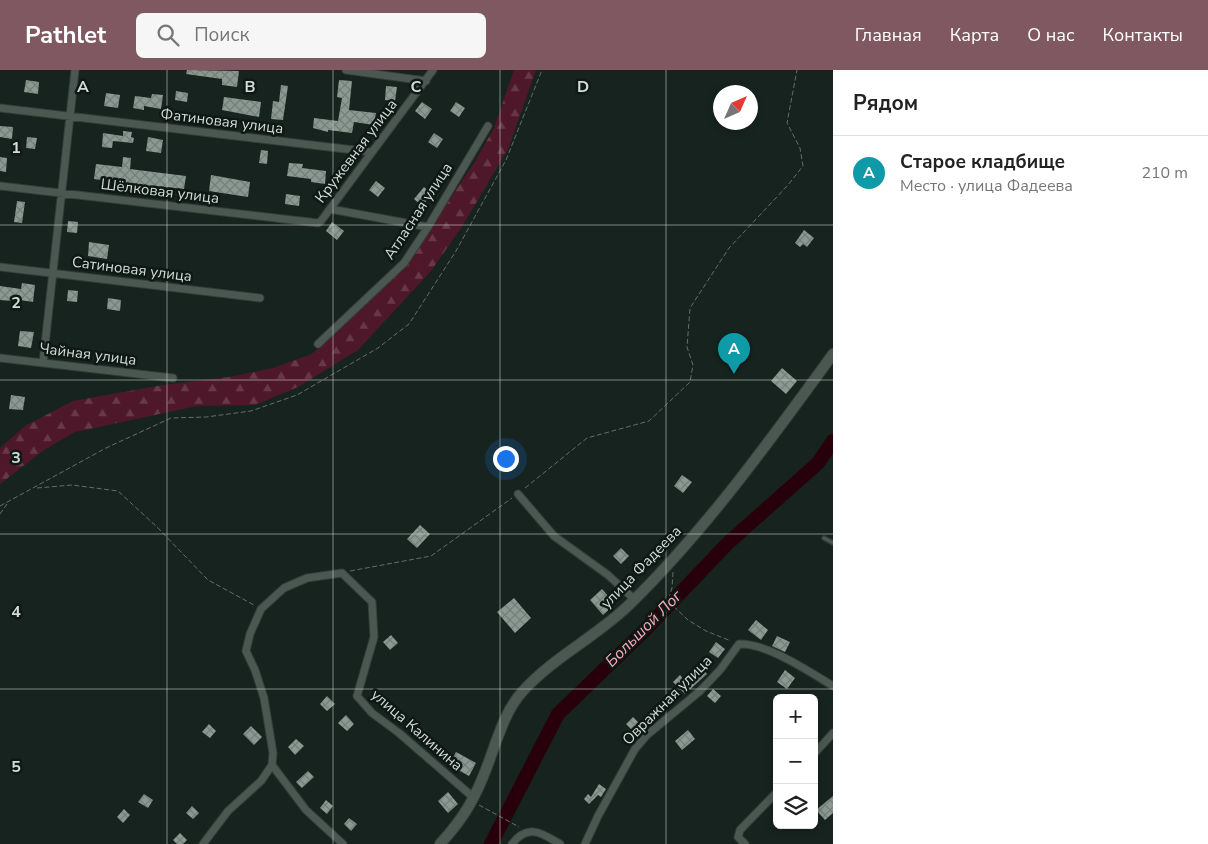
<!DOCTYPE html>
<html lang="ru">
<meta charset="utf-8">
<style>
:root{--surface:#fff;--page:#f6f6f6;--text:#222;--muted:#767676;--line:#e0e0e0;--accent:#805862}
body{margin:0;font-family:"Nunito Sans",sans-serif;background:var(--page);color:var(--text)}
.controls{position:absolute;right:15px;bottom:15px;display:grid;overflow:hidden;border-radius:8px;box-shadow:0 2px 8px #0003}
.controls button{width:45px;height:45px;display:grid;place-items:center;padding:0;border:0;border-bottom:1px solid var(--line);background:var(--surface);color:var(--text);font:25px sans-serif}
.compass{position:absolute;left:713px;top:15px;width:45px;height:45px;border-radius:50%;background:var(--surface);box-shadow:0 2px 8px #0003;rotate:45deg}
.you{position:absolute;left:505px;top:388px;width:18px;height:18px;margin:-12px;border:4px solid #fff;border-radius:50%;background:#1a73e8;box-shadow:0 0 0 8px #1a73e833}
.badge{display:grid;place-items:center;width:32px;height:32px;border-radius:50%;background:var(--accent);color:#fff;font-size:16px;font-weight:700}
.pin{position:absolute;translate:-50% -41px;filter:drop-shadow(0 1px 2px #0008)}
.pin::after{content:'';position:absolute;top:26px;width:18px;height:15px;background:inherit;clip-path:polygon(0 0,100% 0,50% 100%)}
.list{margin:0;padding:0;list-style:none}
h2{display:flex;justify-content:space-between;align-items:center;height:65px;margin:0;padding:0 20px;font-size:21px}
h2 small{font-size:16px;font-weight:400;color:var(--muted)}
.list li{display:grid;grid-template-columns:32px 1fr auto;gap:15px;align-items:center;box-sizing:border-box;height:75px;padding:0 20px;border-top:1px solid var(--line)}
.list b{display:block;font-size:19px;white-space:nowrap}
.list p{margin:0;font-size:16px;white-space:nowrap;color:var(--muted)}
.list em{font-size:16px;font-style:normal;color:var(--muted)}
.icon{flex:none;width:28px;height:28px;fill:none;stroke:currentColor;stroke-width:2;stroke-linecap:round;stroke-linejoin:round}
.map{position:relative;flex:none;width:833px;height:774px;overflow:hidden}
header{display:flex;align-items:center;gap:30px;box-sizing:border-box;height:70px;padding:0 25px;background:var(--accent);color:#fff}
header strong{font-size:24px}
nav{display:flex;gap:28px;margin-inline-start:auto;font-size:18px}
.search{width:350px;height:45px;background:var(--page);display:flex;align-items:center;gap:12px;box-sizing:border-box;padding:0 18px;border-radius:8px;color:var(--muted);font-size:19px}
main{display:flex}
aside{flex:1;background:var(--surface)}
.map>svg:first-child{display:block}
</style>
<header>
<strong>Pathlet</strong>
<div class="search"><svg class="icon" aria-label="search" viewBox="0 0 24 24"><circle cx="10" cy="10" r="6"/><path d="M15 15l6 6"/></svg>Поиск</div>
<nav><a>Главная</a><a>Карта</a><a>О нас</a><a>Контакты</a></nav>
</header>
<main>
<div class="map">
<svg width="833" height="774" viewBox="0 0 833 774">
<defs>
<pattern id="forest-firs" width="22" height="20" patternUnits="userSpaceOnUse" patternTransform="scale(1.25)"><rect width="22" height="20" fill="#4f182a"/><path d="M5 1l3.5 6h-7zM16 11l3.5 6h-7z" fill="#673948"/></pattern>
<pattern id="building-cross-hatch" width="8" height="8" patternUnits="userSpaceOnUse" patternTransform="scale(1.25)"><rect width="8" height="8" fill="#8b9992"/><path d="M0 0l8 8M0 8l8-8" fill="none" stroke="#747f79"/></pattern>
</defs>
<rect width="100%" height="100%" fill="#17231e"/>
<!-- forest -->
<path fill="url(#forest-firs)" d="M514,0H536L508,79L463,155L431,201L358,280L298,317L255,335L197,336L75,362L44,380L0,414V378L25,356L73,331L163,315L230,307L273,298L312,284L397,205L420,174L476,90L494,58Z"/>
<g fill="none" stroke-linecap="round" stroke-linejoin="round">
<!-- river -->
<path stroke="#27000c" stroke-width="14" d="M491,774L558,644L645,560L728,473L818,393L833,371"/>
</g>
<!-- building -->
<path fill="url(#building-cross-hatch)" d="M187,0L239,1L237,17L222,15V9L186,4Z
M26,10L39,12L38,24L24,22Z
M339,10L352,11L349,40L376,43L374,55L354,52L352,63L328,60V62L313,58L314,48L338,51L342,28L337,27Z
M281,15L288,16L283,50L271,49L273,31L279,32Z
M386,16L397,17L395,31L385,30Z
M176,21L188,23L187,32L175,30Z
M106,23L120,25L118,38L104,36Z
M152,24L163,25L161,39L144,36V40L133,38L135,26L151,28Z
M224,27L261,32L259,47L222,40Z
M422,32L432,39L425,49L415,41Z
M456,32L465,38L459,47L450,41Z
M0,56L13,57L12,69L0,67Z
M123,61L132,62L131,67L134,68L133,73L113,71L112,78L102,77L103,63L123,66Z
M434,63L443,69L437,78L428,72Z
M27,67L37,68L35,79L26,78Z
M148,67L163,70L161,83L146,81Z
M261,80L268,81L267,94L259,93Z
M0,87L7,88L6,102L0,101Z
M123,87L131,88L130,99L186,106L184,119L156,116V118L94,109L96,94L122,97Z
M289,93L303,94L302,98L326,101L325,114L311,112V109L287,106Z
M211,105L250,112L248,127L209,121Z
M376,111L385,118L378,127L369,120Z
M424,117L432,124L422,136L414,129Z
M189,124L204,126L203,133L188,131Z
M286,124L300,126L299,136L285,134Z
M17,131L25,132L22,153L14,152Z
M68,151L78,152L77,163L67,162Z
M332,152L344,161L337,170L326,161Z
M804,160L814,168L807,177L803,174L800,177L795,173Z
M89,172L109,175L107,189L88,186Z
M22,213L35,215L33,232L13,229V231L0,230V216L21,219Z
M68,220L78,221L77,232L67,231Z
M108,228L121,230L120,241L107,239Z
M20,261L34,262L31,278L18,276Z
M782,298L797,311L786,324L771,311Z
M11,325L25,327L23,340L9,339Z
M682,405L692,412L683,423L674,416Z
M420,455L430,464L417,478L407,469Z
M621,478L629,486L621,494L613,486Z
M602,519L615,534L603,545L590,530Z
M514,528L531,548L515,563L497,542Z
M756,550L768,560L761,570L748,560Z
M391,565L398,573L390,580L383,572Z
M777,566L790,572L785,582L772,576Z
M716,572L725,579L718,588L709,582Z
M700,596L707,604L685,624L673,612L680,605L685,611Z
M785,600L795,608L787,619L777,612Z
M713,619L721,626L715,633L707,626Z
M327,626L335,634L327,641L320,634Z
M346,645L354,654L347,661L338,653Z
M633,647L644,658L637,665L626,654Z
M209,654L216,661L210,668L202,662Z
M251,656L262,667L254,675L243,664Z
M688,660L695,669L682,680L675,671Z
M296,669L304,676L295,685L288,677Z
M456,682L476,693L469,706L449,695Z
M308,701L314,707L302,718L296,712Z
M599,714L606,719L601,727L598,725L589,734L584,729L588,724L591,727Z
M448,722L458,734L448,743L438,731Z
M144,724L153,730L148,738L138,732Z
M833,726V743L825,750L816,740Z
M326,730L333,736L327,744L320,738Z
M192,736L199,743L193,749L186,743Z
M124,739L130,745L123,753L117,747Z
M349,748L357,754L351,761L344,754Z
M180,763L187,770L183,774H177L173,770Z"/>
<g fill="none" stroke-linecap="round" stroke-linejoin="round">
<!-- lane casing -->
<g stroke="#353d3a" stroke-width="5.5">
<path id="lane" d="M824,468L833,473"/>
</g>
<!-- street casing -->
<g stroke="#353d3a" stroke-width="9">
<path id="street" d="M346,0L426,11
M0,38L371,82
M0,116L318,153L321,151L433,0
M330,139L428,157
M0,197L260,228
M318,274L404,193L428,157L488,56
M0,288L173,308
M43,293L75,0
M518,424L554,466L608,505L635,530
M814,684L833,663
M203,774L228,741L261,711L272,695
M343,774L306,740L272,695L273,683L264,628L255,600L246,581L250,564L261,539L284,518L307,508L342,503L372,532L374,567L357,626L372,643L399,663L474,728
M512,774C528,753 542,763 560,774
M585,774L598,746L635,679L647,665L700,621L720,600L739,574C767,573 808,601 833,616
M745,774L738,767L740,760L777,722"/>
</g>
<!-- secondary casing -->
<g stroke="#353d3a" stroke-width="12">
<path id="secondary" d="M440,774C464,748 476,727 488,694C497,670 505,641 522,622C554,586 600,565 633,531C708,457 771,369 833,284"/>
</g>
<!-- path -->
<path stroke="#646e6a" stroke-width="1" stroke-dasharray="5 2.5" stroke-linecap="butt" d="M37,418L72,415L118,421L157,457L208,510L254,535
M525,418L587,368L649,351L690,312L693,295L687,277L690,238L729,178L788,115L803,96L800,78L787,53L797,0
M0,436L106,378L171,348L206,347L251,341L297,325L378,278L409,254L456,181L506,90L542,0
M0,444L7,434
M350,501L431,486L512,428
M673,502L672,518L668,531L688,550L706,561L731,571
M479,735L519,757"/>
<!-- lane -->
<use href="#lane" stroke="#4b5852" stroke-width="3"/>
<!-- street -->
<use href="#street" stroke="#4b5852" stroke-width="7"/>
<!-- secondary -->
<use href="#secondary" stroke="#4b5852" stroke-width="10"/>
</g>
<!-- grid -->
<path fill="none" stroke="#d3dad7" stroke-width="1" stroke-opacity="0.55" d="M167,0V774M333,0V774M500,0V774M666,0V774M0,155H833M0,310H833M0,464H833M0,619H833"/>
<g text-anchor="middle" stroke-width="5" stroke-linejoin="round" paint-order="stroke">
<!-- street labels -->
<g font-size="15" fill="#d3dad7" stroke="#0e1915">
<text transform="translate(222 51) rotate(7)" y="5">Фатиновая улица</text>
<text transform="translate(356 81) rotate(-53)" y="5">Кружевная улица</text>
<text transform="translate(160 121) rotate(7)" y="5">Шёлковая улица</text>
<text transform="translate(418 141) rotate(-57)" y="5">Атласная улица</text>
<text transform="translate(132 199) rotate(7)" y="5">Сатиновая улица</text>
<text transform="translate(88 284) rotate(7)" y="5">Чайная улица</text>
<text transform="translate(641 497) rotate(-46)" y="5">улица Фадеева</text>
<text transform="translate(667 630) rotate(-45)" y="5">Овражная улица</text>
<text transform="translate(417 660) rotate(41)" y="5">улица Калинина</text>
</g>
<!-- water labels -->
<g font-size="16" font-style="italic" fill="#fca9bd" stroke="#0e1915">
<text transform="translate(643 558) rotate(-45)" y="6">Большой Лог</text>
</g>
</g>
<g font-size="16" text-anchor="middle" font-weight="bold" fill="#d3dad7" stroke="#0e1915" stroke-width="5" stroke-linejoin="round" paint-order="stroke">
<text x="83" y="22">A</text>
<text x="250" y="22">B</text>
<text x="416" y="22">C</text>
<text x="583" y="22">D</text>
<text x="16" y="83">1</text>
<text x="16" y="238">2</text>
<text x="16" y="393">3</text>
<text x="16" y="547">4</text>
<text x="16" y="702">5</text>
</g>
</svg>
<div class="controls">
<button>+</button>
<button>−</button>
<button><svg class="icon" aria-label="layers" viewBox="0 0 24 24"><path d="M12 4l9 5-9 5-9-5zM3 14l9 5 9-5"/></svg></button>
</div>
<svg class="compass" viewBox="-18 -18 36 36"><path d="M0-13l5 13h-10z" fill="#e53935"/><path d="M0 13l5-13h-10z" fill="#767676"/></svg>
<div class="you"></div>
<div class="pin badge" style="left:734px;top:304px;background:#0f9aa8">A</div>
</div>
<aside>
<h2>Рядом<small></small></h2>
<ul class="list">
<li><span class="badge" style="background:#0f9aa8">A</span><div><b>Старое кладбище</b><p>Место · улица Фадеева</p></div><em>210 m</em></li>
</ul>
</aside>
</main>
